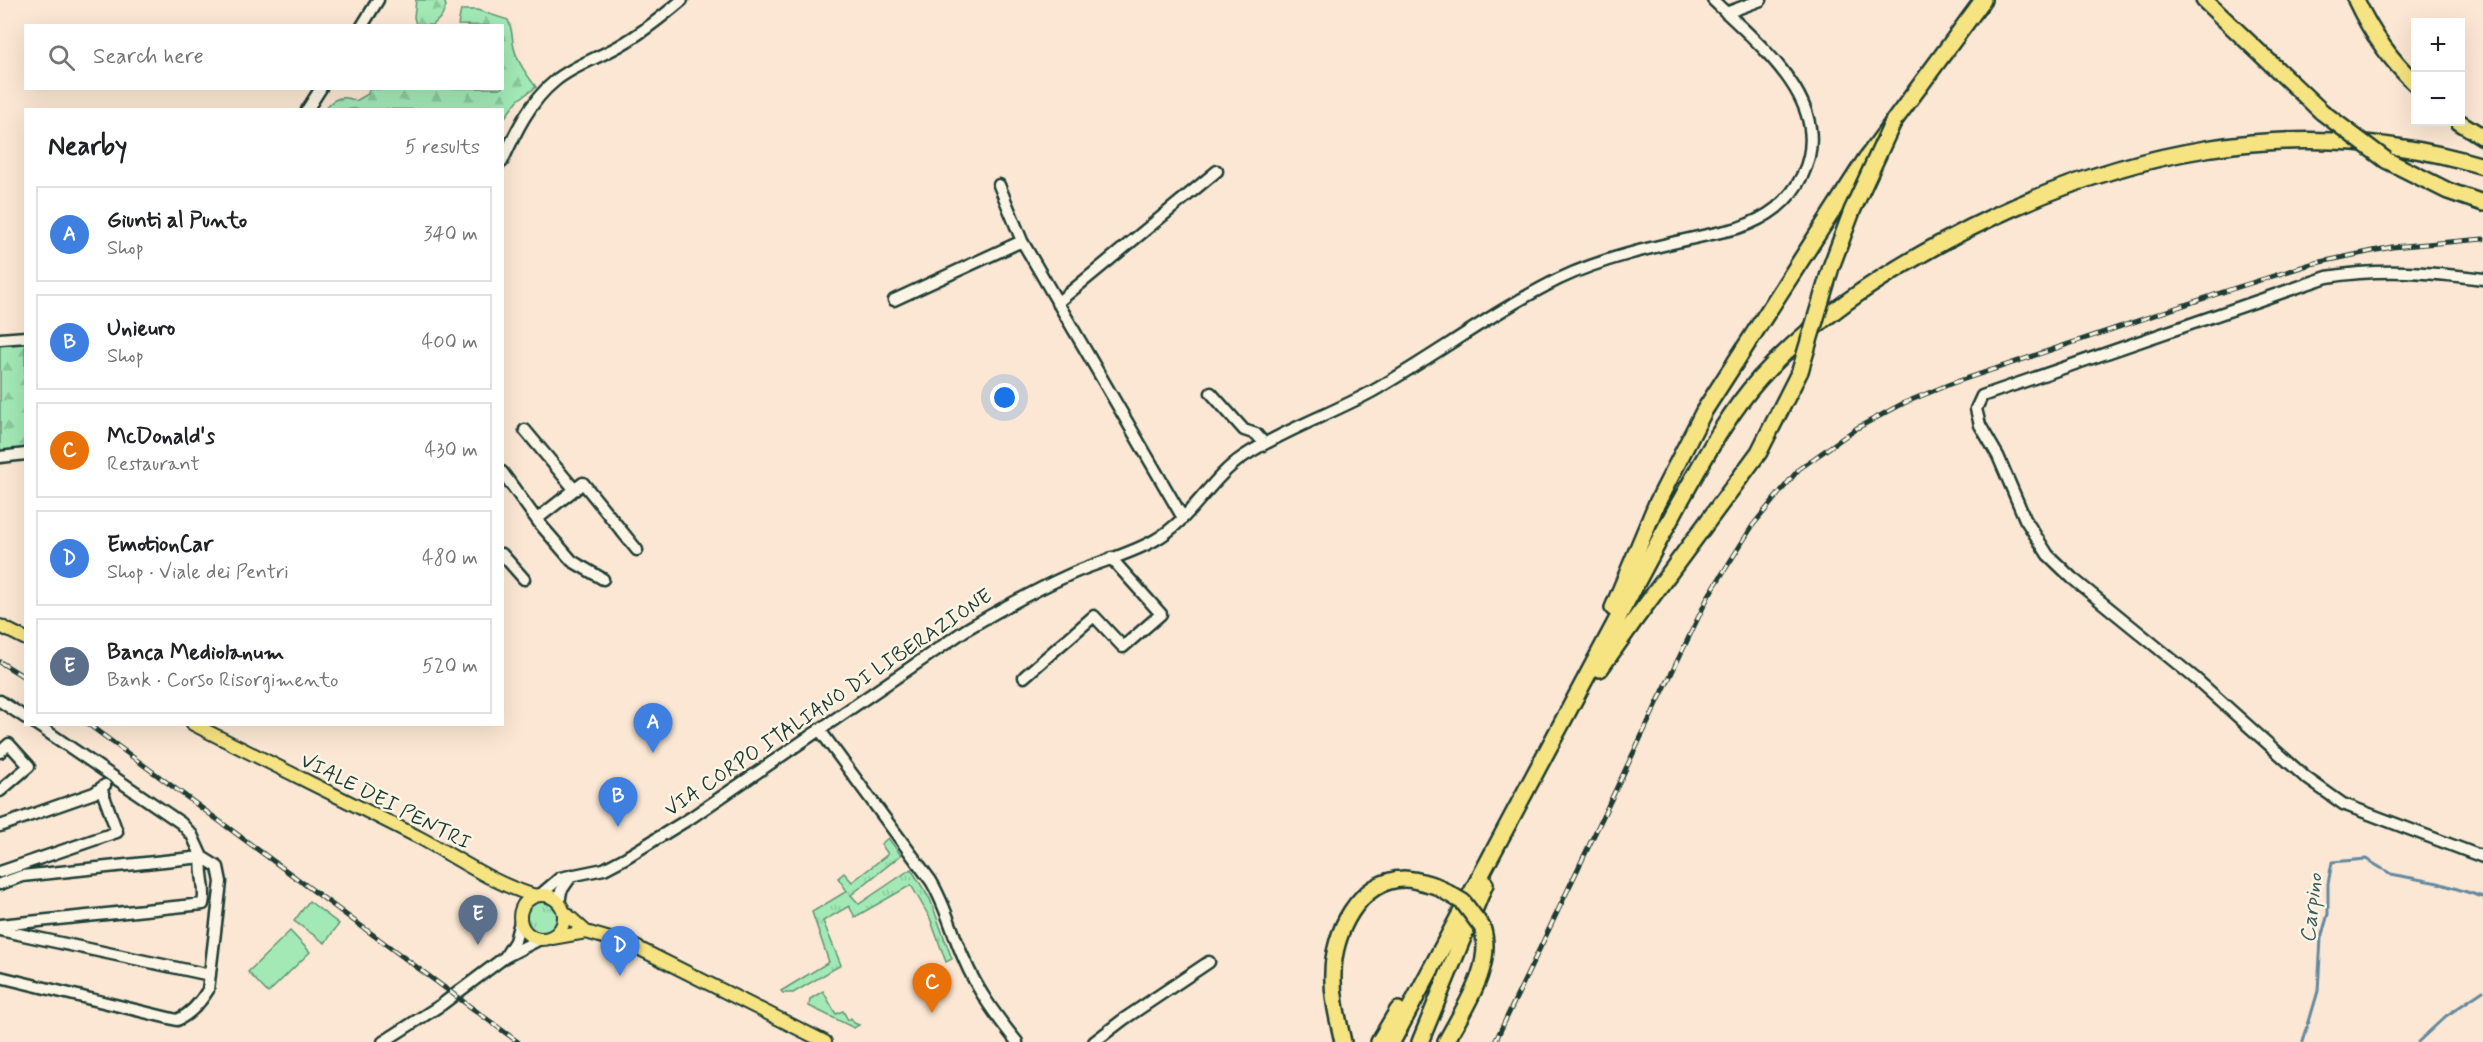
<!DOCTYPE html>
<meta charset="utf-8">
<style>
:root{--surface:#fff;--page:#f6f6f6;--text:#202124;--muted:#757577;--line:#e0e0e0;--accent:#c8321e}
body{margin:0;font-family:Mynerve,sans-serif;background:var(--page);color:var(--text)}
.controls{position:absolute;right:18px;top:18px;display:grid;overflow:hidden;border-radius:0px;box-shadow:0 6px 24px #0002}
.controls button{width:54px;height:54px;display:grid;place-items:center;padding:0;border:0;border-bottom:2px solid var(--line);background:var(--surface);color:var(--text);font:30px sans-serif}
.you{position:absolute;left:1005px;top:398px;width:21px;height:21px;margin:-15px;border:4px solid #fff;border-radius:50%;background:#1a73e8;box-shadow:0 0 0 9px #1a73e833}
.badge{display:grid;place-items:center;width:39px;height:39px;border-radius:50%;background:var(--accent);color:#fff;font-size:20px;font-weight:700}
.pin{position:absolute;translate:-50% -50px;filter:drop-shadow(0 2px 3px #0008)}
.pin::after{content:'';position:absolute;top:32px;width:21px;height:18px;background:inherit;clip-path:polygon(0 0,100% 0,50% 100%)}
.list{margin:0;padding:0;list-style:none}
h2{display:flex;justify-content:space-between;align-items:center;height:78px;margin:0;padding:0 24px;font-size:26px}
h2 small{font-size:20px;font-weight:400;color:var(--muted)}
.list li{display:grid;grid-template-columns:39px 1fr auto;gap:18px;align-items:center;box-sizing:border-box;height:96px;margin:0 12px 12px;padding:0 12px;border:2px solid var(--line);border-radius:0px}
.list b{display:block;font-size:22px;white-space:nowrap}
.list p{margin:0;font-size:20px;white-space:nowrap;color:var(--muted)}
.list em{font-size:20px;font-style:normal;color:var(--muted)}
.icon{flex:none;width:33px;height:33px;fill:none;stroke:currentColor;stroke-width:2;stroke-linecap:round;stroke-linejoin:round}
.map{position:relative;flex:none;width:2483px;height:1042px;overflow:hidden}
.search{position:absolute;background:var(--surface);box-shadow:0 6px 24px #0002;left:24px;top:24px;width:480px;height:66px;display:flex;align-items:center;gap:15px;box-sizing:border-box;padding:0 21px;border-radius:0px;color:var(--muted);font-size:22px}
.panel{position:absolute;background:var(--surface);box-shadow:0 6px 24px #0002;left:24px;top:108px;width:480px;height:618px;border-radius:0px}
.map>svg:first-child{display:block}
</style>
<div class="map">
<svg width="2483" height="1042" viewBox="0 0 2483 1042">
<defs>
<pattern id="grass-tufts" width="24" height="20" patternUnits="userSpaceOnUse" patternTransform="scale(1.5)"><rect width="24" height="20" fill="#a2e9b6"/><path d="M3 7l-1-3M5 7V3M7 7l1-3M15 17l-1-3M17 17v-4M19 17l1-3" fill="none" stroke="#8bc99d"/></pattern>
<pattern id="forest-firs" width="22" height="20" patternUnits="userSpaceOnUse" patternTransform="scale(1.5)"><rect width="22" height="20" fill="#a2e9b6"/><path d="M5 1l3.5 6h-7zM16 11l3.5 6h-7z" fill="#8bc99d"/></pattern>
</defs>
<rect width="100%" height="100%" fill="#fbe7d3"/>
<filter id="ink" filterUnits="userSpaceOnUse"><feTurbulence type="fractalNoise" baseFrequency=".0167" numOctaves="2"/><feDisplacementMap in="SourceGraphic" scale="12" xChannelSelector="R" yChannelSelector="G"/><feConvolveMatrix kernelMatrix="1 2 1 2 8 2 1 2 1" color-interpolation-filters="sRGB"/></filter>
<g filter="url(#ink)">
<!-- grass -->
<path fill="url(#grass-tufts)" stroke="#609375" stroke-width="1.5" d="M888,838L901,855L851,895L859,904L911,869L930,899L952,959L946,962L930,918L911,885L855,917L849,906L823,921L841,965L793,993H783L781,991L829,962L812,912L847,891L838,878L844,873L852,882L888,854L881,844Z
M541,901L555,907C566,925 547,941 530,929L525,919L528,908Z
M823,991L836,1014L843,1011L848,1020L851,1018L854,1023L859,1025L854,1028L809,1006L810,999Z"/>
<!-- forest -->
<path fill="url(#forest-firs)" stroke="#609375" stroke-width="1.5" d="M416,0H444L446,6L442,16L433,25H416L414,17Z
M461,10H477L508,20C514,33 511,36 514,48C518,63 527,75 536,87L518,100L503,120L502,110L325,109C334,97 343,95 356,101L368,94L369,89L502,88V26L458,25Z
M25,337V454L0,457V339Z"/>
<!-- pitch -->
<path fill="#a2e9b6" stroke="#609375" stroke-width="1.5" d="M309,901L339,924L325,943L294,921Z
M290,931L310,952L268,993L248,972Z"/>
<g fill="none" stroke-linecap="round" stroke-linejoin="round">
<!-- stream -->
<path stroke="#6389a1" stroke-width="3" d="M2303,1042L2318,991L2321,938L2328,914V884L2332,862L2366,859L2391,874L2438,883L2483,897
M2418,1042L2446,1016L2483,991"/>
<!-- minor casing -->
<g stroke="#1f3d34" stroke-width="15">
<path id="minor" d="M1726,13L1761,0
M362,26L378,0
M307,110L321,88
M502,162C515,133 530,101 555,81C573,66 598,58 619,46C642,33 662,17 682,0
M999,185L1022,241L1183,518
M2483,279C2428,272 2382,268 2327,277L1982,396L1976,409L1980,425L1998,456L2025,519L2048,555L2072,578L2196,679L2305,777L2343,804L2483,857
M894,300L1022,241
M1057,303L1217,171
M0,339L26,337
M1211,393L1244,430L1256,434L1264,443
M525,430L575,490
M0,457L26,454
M502,472L540,524L572,561L603,579
M537,519L583,483L637,550
M502,554L524,579
M1024,677L1094,616L1123,647L1161,614L1111,558
M0,701L26,718
M819,729L931,881C946,906 952,933 964,959C977,990 996,1016 1017,1042
M0,752L9,744L29,766L0,791
M0,826L94,793L105,785
M0,872L117,832L101,788
M0,884L22,876L202,857C199,873 207,888 203,904L0,925
M540,895L560,878L604,869L625,858L692,817L967,629C1001,609 1035,590 1071,574C1098,562 1129,555 1155,540C1192,519 1209,479 1244,456C1284,430 1331,414 1373,391C1436,355 1494,311 1559,279C1613,253 1680,242 1738,228C1767,218 1789,203 1803,174C1836,103 1758,44 1713,0
M559,904L561,891L572,875
M0,930L210,975
M505,957L515,941L520,922
M0,977L177,1020C191,1014 200,1003 208,990L221,882L218,867L202,857L192,835L181,823L36,724
M383,1042L441,1005L505,957L540,939
M1094,1042L1124,1019L1209,962"/>
</g>
<!-- major casing -->
<g stroke="#1f3d34" stroke-width="16">
<path id="major" d="M0,626L26,639
M193,724C269,763 346,800 422,839C459,859 495,885 536,896
M520 917a22 22 0 1 1 44 0a22 22 0 1 1-44 0Z
M563,911L586,932L634,946L825,1042
M552,938L586,932"/>
</g>
<!-- highway casing -->
<g stroke="#1f3d34" stroke-width="20">
<path id="highway" d="M2204,0L2322,112
M2356,0C2370,30 2391,61 2416,84
M2459,122L2483,137
M2386,160L2448,191L2483,203
M1613,608L1656,505L1704,411L1866,159L1983,0
M1600,669L1634,621L1759,452L1800,371
M1343,1042C1338,1019 1332,997 1333,973C1333,934 1358,880 1404,879C1414,879 1426,883 1436,886
M1379,1042L1398,1010
M1392,1042L1678,505C1703,461 1726,416 1760,378C1813,320 1877,278 1945,241C2113,151 2297,110 2483,166
M1420,1042L1485,884
M1446,1042C1463,1009 1495,966 1482,927"/>
</g>
<!-- minor -->
<use href="#minor" stroke="#fcf5e5" stroke-width="10"/>
<!-- major -->
<use href="#major" stroke="#f6e381" stroke-width="12"/>
<!-- highway -->
<use href="#highway" stroke="#f6e381" stroke-width="15"/>
<!-- rail casing -->
<g stroke="#1f3d34" stroke-width="5">
<path id="rail" d="M0,662L26,678
M88,724L518,1042
M1495,1042L1709,595L1753,525L1799,469L1857,428L1904,403L1950,384L2232,289L2311,264L2392,247L2483,239"/>
</g>
<!-- rail -->
<use href="#rail" stroke="#fcf5e5" stroke-width="3" stroke-dasharray="9" stroke-linecap="butt"/>
<!-- highway-bridge casing -->
<g stroke="#1f3d34" stroke-width="20" stroke-linecap="butt">
<path id="highway-bridge" d="M2322,112L2386,160
M1800,371L1831,267L1852,211L1894,120
M1436,886L1463,902L1482,927"/>
</g>
<!-- highway-bridge -->
<use href="#highway-bridge" stroke="#f6e381" stroke-width="15"/>
</g>
</g>
<g text-anchor="middle" stroke-width="5" stroke-linejoin="round" paint-order="stroke">
<!-- street labels -->
<g font-size="21" fill="#1f3d34" stroke="#fcf5e5">
<text transform="translate(828 702) rotate(-34)" y="7">VIA CORPO ITALIANO DI LIBERAZIONE</text>
<text transform="translate(386 801) rotate(27)" y="7">VIALE DEI PENTRI</text>
</g>
<!-- water labels -->
<g font-size="22" font-style="italic" fill="#3c5d62" stroke="#fcf5e5">
<text transform="translate(2310 908) rotate(-84)" y="8">Carpino</text>
</g>
</g>
</svg>
<div class="controls">
<button>+</button>
<button>−</button>
</div>
<div class="you"></div>
<div class="pin badge" style="left:653px;top:753px;background:#3f7fe0">A</div>
<div class="pin badge" style="left:618px;top:827px;background:#3f7fe0">B</div>
<div class="pin badge" style="left:932px;top:1013px;background:#e8710a">C</div>
<div class="pin badge" style="left:620px;top:976px;background:#3f7fe0">D</div>
<div class="pin badge" style="left:478px;top:945px;background:#5c6f8a">E</div>
<div class="search"><svg class="icon" aria-label="search" viewBox="0 0 24 24"><circle cx="10" cy="10" r="6"/><path d="M15 15l6 6"/></svg>Search here</div>
<section class="panel">
<h2>Nearby<small>5 results</small></h2>
<ul class="list">
<li><span class="badge" style="background:#3f7fe0">A</span><div><b>Giunti al Punto</b><p>Shop</p></div><em>340 m</em></li>
<li><span class="badge" style="background:#3f7fe0">B</span><div><b>Unieuro</b><p>Shop</p></div><em>400 m</em></li>
<li><span class="badge" style="background:#e8710a">C</span><div><b>McDonald's</b><p>Restaurant</p></div><em>430 m</em></li>
<li><span class="badge" style="background:#3f7fe0">D</span><div><b>EmotionCar</b><p>Shop · Viale dei Pentri</p></div><em>480 m</em></li>
<li><span class="badge" style="background:#5c6f8a">E</span><div><b>Banca Mediolanum</b><p>Bank · Corso Risorgimento</p></div><em>520 m</em></li>
</ul>
</section>
</div>
